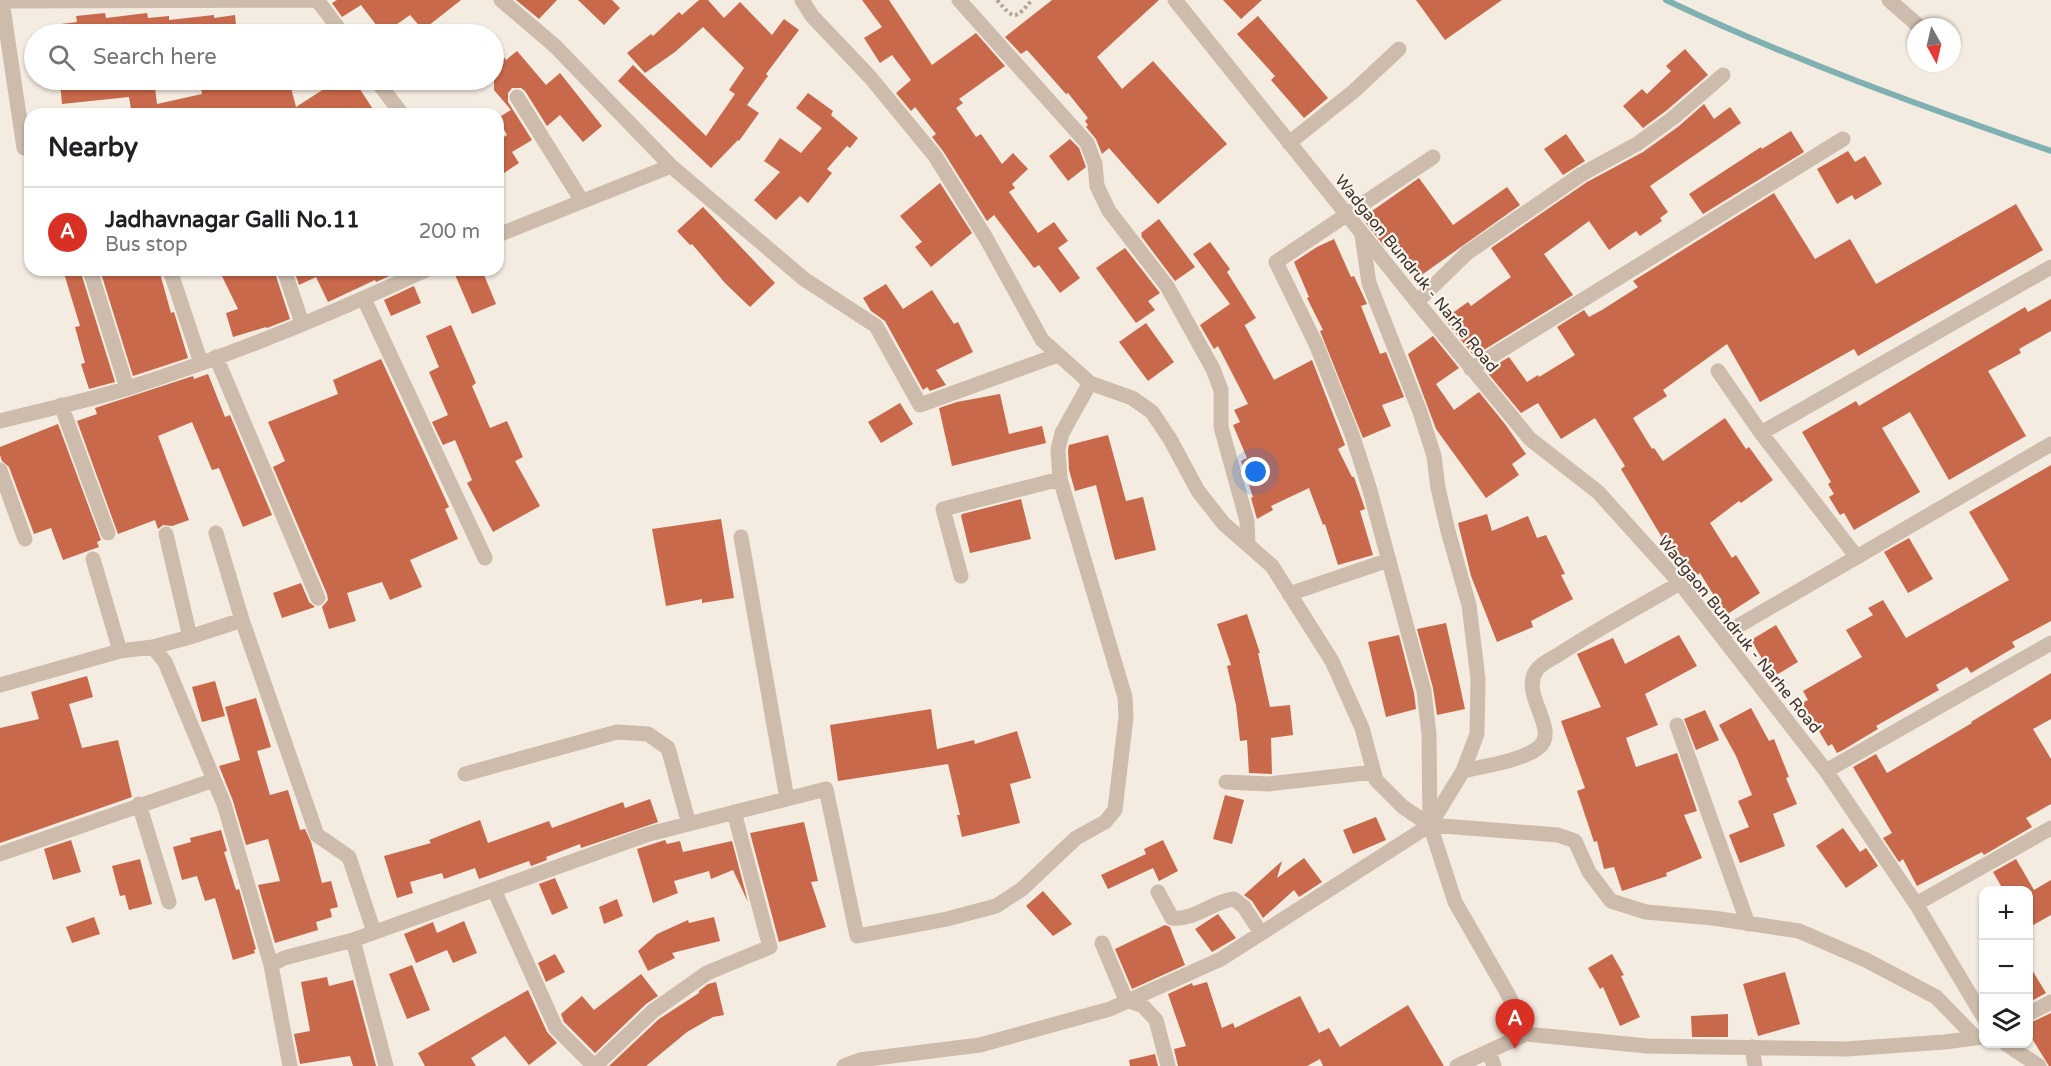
<!DOCTYPE html>
<meta charset="utf-8">
<style>
:root{--surface:#fff;--page:#f2f2f2;--text:#202124;--muted:#757577;--line:#e0e0e0;--accent:#d93025}
body{margin:0;font-family:"Varela Round",sans-serif;background:var(--page);color:var(--text)}
.controls{position:absolute;right:18px;bottom:18px;display:grid;overflow:hidden;border-radius:12px;box-shadow:0 2px 4px #0004}
.controls button{width:54px;height:54px;display:grid;place-items:center;padding:0;border:0;border-bottom:2px solid var(--line);background:var(--surface);color:var(--text);font:30px sans-serif}
.compass{position:absolute;left:1907px;top:18px;width:54px;height:54px;border-radius:50%;background:var(--surface);box-shadow:0 2px 4px #0004;rotate:172deg}
.you{position:absolute;left:1256px;top:472px;width:21px;height:21px;margin:-15px;border:4px solid #fff;border-radius:50%;background:#1a73e8;box-shadow:0 0 0 9px #1a73e833}
.badge{display:grid;place-items:center;width:39px;height:39px;border-radius:50%;background:var(--accent);color:#fff;font-size:20px;font-weight:700}
.pin{position:absolute;translate:-50% -50px;filter:drop-shadow(0 2px 3px #0008)}
.pin::after{content:'';position:absolute;top:32px;width:21px;height:18px;background:inherit;clip-path:polygon(0 0,100% 0,50% 100%)}
.list{margin:0;padding:0;list-style:none}
h2{display:flex;justify-content:space-between;align-items:center;height:78px;margin:0;padding:0 24px;font-size:26px}
h2 small{font-size:20px;font-weight:400;color:var(--muted)}
.list li{display:grid;grid-template-columns:39px 1fr auto;gap:18px;align-items:center;box-sizing:border-box;height:90px;padding:0 24px;border-top:2px solid var(--line)}
.list b{display:block;font-size:22px;white-space:nowrap}
.list p{margin:0;font-size:20px;white-space:nowrap;color:var(--muted)}
.list em{font-size:20px;font-style:normal;color:var(--muted)}
.icon{flex:none;width:33px;height:33px;fill:none;stroke:currentColor;stroke-width:2;stroke-linecap:round;stroke-linejoin:round}
.map{position:relative;flex:none;width:2051px;height:1066px;overflow:hidden}
.search{position:absolute;background:var(--surface);box-shadow:0 2px 4px #0004;left:24px;top:24px;width:480px;height:66px;display:flex;align-items:center;gap:15px;box-sizing:border-box;padding:0 21px;border-radius:33px;color:var(--muted);font-size:22px}
.panel{position:absolute;background:var(--surface);box-shadow:0 2px 4px #0004;left:24px;top:108px;width:480px;height:168px;border-radius:18px}
.map>svg:first-child{display:block}
</style>
<div class="map">
<svg width="2051" height="1066" viewBox="0 0 2051 1066">
<rect width="100%" height="100%" fill="#f4ebe1"/>
<g fill="none" stroke-linecap="round" stroke-linejoin="round">
<!-- stream -->
<path stroke="#7fb0b2" stroke-width="6" d="M1666,0C1790,59 1921,106 2051,151"/>
</g>
<!-- building -->
<path fill="#c8694b" d="M337,0H461L423,30L410,15L383,34L361,5L342,17L332,3Z
M516,0H557L539,19Z
M578,0H612L620,8L604,25Z
M699,0H708L724,18L740,2L772,35L784,19L799,30L766,74L768,76L747,105L759,113L739,141L738,140L711,168L618,81L633,65L706,136L735,94L729,90L744,68L703,27L675,52L645,73L627,53L651,34L653,36L679,12L682,15Z
M862,0H889L932,65L976,33L1005,66L959,99L963,103L956,108L976,137L981,134L1002,164L1013,153L1028,169L1012,184L1015,188L1009,192L1038,233L1054,222L1068,241L1058,248L1080,278L1060,293L1039,265L1034,268L994,215L987,221L943,151L932,137L936,134L915,107L911,111L896,93L911,80L892,55L880,63L864,38L882,27Z
M1052,0H1159L1097,57L1122,89L1153,61L1227,144L1158,204L1109,148L1102,154L1096,139L1086,127L1088,125L1085,121L1088,118L1068,93L1066,94L1027,50L1021,54L1005,37Z
M1223,0H1262L1241,19Z
M1416,0H1502L1445,40Z
M105,13L106,18L147,13L148,18L169,16V20L214,15V18L235,15L237,34H62L61,24L77,22L76,16Z
M1258,16L1328,98L1304,118L1271,80L1275,76L1237,34Z
M494,42L506,60L517,51L546,85L560,73L602,126L583,142L560,115L547,126L525,91L521,88H512L508,93V102L532,140L512,152L519,163L498,177V133L502,138L507,135L498,118L511,110L494,90Z
M1685,49L1708,75L1667,110L1643,128L1623,106L1642,89L1647,94L1671,71L1666,66Z
M86,80H154L157,104L202,94L200,80H289L296,107L338,80H354L376,114H146V108L131,109L129,97L62,104L60,82Z
M808,93L833,111L831,115L858,138L850,148L847,146L827,169L832,173L808,203L800,196L776,220L754,200L780,172L764,161L780,138L801,153L822,128L796,108Z
M1704,104L1714,119L1730,107L1741,123L1650,186L1668,212L1660,218L1662,221L1640,236L1636,231L1609,250L1589,221L1562,241L1544,254L1573,295L1474,356L1444,319L1468,302L1471,306L1511,277L1491,248L1587,182L1643,152L1679,126Z
M1791,131L1804,152L1703,214L1689,194L1761,147L1762,149Z
M1566,134L1585,161L1563,175L1544,149Z
M1070,139L1079,148L1086,167L1068,181L1049,156Z
M1848,151L1855,162L1865,156L1882,184L1855,200L1852,195L1837,204L1817,169Z
M1419,178L1453,225L1507,187L1520,205L1416,279L1390,242L1384,246L1362,218Z
M940,183L972,233L931,267L915,247L922,242L900,216Z
M1774,193L1815,259L1850,239L1876,284L2016,204L2043,250L1858,356L1854,349L1760,402L1727,344L1663,390L1667,396L1633,418L1652,449L1654,448L1663,461L1725,418L1746,449L1749,447L1773,480L1741,503L1739,501L1710,523L1732,558L1736,555L1760,593L1726,615L1700,573L1694,577L1675,547L1670,551L1621,469L1625,466L1595,418L1561,439L1538,403L1521,413L1486,371L1509,357L1527,382L1538,375L1539,377L1575,355L1557,327L1584,310L1589,317L1602,310L1638,287L1633,281Z
M703,207L775,283L750,307L725,283L692,244L690,245L677,231Z
M1159,219L1195,267L1175,281L1141,236L1142,235L1141,233Z
M1334,239L1351,277L1354,276L1367,304L1361,306L1380,354L1386,352L1404,397L1382,405L1391,426L1363,438L1320,331L1323,330L1307,298L1309,297L1294,262L1317,247Z
M1210,242L1230,269L1227,272L1256,318L1245,325L1244,324L1274,380L1312,360L1345,445L1338,449L1352,477H1354L1362,500L1365,509L1360,511L1373,555L1338,565L1325,524L1323,525L1309,488L1271,506L1273,510L1257,519L1251,498L1253,497L1241,461L1247,458L1233,425L1240,422L1234,410L1248,404L1218,346L1214,349L1200,325L1230,304L1193,254Z
M1125,248L1160,293L1148,301L1155,310L1136,323L1096,268Z
M63,270H80L115,382L89,389L81,364L85,363L75,327L80,326Z
M100,270H159L171,313L174,312L188,358L133,376Z
M219,270H274L290,319L267,328L266,327L233,337L226,313L238,309Z
M294,270H403L376,282L375,280L328,302L316,277L299,285Z
M453,270H482L496,304L472,314Z
M886,284L903,309L932,290L954,324L958,322L973,352L936,370L946,385L930,391L927,387L923,390L885,321L871,311L863,298Z
M414,286L421,303L391,316L384,300Z
M2051,299V331L2019,349L2021,353L1988,371L2026,436L1949,480L1910,412L1882,428L1920,492L1854,530L1844,513L1840,515L1829,497L1834,494L1828,484L1831,482L1802,432L1856,401L1859,406L2025,307L2028,312Z
M1146,323L1174,362L1148,381L1119,342Z
M451,325L476,383L472,386L490,428L507,421L523,457L515,461L540,506L493,532L467,483L472,480L455,440L443,445L432,422L448,415L429,372L439,367L426,336Z
M1433,336L1459,368L1436,384L1454,410L1479,392L1505,424L1526,454L1512,464L1519,475L1486,498L1436,429L1408,354Z
M381,359L449,507L445,509L458,539L410,560L422,587L390,600L382,582L347,593L356,621L329,629L322,607L328,600L327,594L273,467L285,461L268,422L338,394L333,380Z
M208,374L225,417L230,415L272,515L243,527L219,468L212,470L192,422L158,436L189,520L172,526L163,525L158,529L155,520L118,534L77,421L97,414L95,408L193,376L194,379Z
M1000,394L1009,434L1042,426L1046,443L952,466L939,408L957,402Z
M900,403L913,424L881,443L868,422Z
M58,424L101,540L97,542L99,547L63,560L51,528L34,534L9,467L2,461L0,455V447Z
M1108,435L1126,501L1143,497L1156,550L1115,560L1096,485L1075,491L1069,470L1068,450L1069,445Z
M2051,465V621L2012,642L2015,647L1971,673L1967,667L1936,685L1939,690L1876,726L1878,729L1843,750L1837,753L1832,744L1828,746L1802,703L1808,700L1803,691L1862,657L1846,630L1873,615L1868,608L1883,600L1906,638L2009,580L1969,512Z
M1021,499L1031,539L970,553L961,516L962,514Z
M1487,514L1492,531L1528,516L1537,538L1546,535L1565,574L1561,575L1573,599L1531,621L1533,627L1497,642L1471,576L1458,523Z
M721,519L734,598L702,603V599L666,606L652,529Z
M1909,538L1933,579L1908,593L1884,552Z
M301,583L309,602L315,607L282,618L273,593Z
M1247,614L1260,653H1258L1270,707L1290,705L1293,735L1271,738L1272,774L1249,773L1247,740L1240,741L1236,705L1227,666L1231,665L1217,624Z
M1446,623L1465,709L1437,715L1433,688L1417,629Z
M1776,625L1798,662L1773,677L1751,640Z
M1399,635L1414,693L1416,709L1386,717L1368,642Z
M1679,635L1697,666L1645,694L1658,725L1626,738L1636,767L1677,753L1697,811L1684,815L1702,858L1666,873L1667,876L1622,891L1614,867L1604,869L1597,841L1594,842L1577,791L1585,788L1561,721L1601,707L1577,654L1613,638L1625,664Z
M2051,673V719L2033,729L2051,759V804L2026,818L2032,827L1984,855L1982,852L1917,886L1903,859L1899,862L1883,838L1892,833L1853,767L1876,754L1887,773L1972,723L1971,722Z
M87,676L93,697L69,704L82,748L118,740L132,797L0,843V728L39,719L31,692Z
M215,681L225,716L202,722L192,687Z
M256,698L271,747L257,751L270,795L288,790L300,830L305,829L311,842L322,883L331,881L338,907L330,909L332,917L316,922L318,930L275,943L258,885L280,881L268,839L246,845L233,801L219,766L240,760L225,707Z
M1751,708L1769,741L1774,739L1789,777L1786,778L1797,804L1773,814L1785,846L1740,863L1729,835L1749,827L1738,801L1752,795L1736,756L1719,725Z
M931,709L937,749L974,740L975,744L1017,731L1031,778L1010,784L1020,823L962,837L957,815H960L948,764L838,781L830,725Z
M1705,710L1719,740L1696,750L1684,719Z
M1225,795L1244,800L1232,844L1213,839Z
M650,799L658,822L581,848L580,844L546,857L547,860L531,866L529,861L479,879L475,868L444,879L442,873L410,882L413,893L397,898L384,856L431,843L429,840L480,820L488,843L549,821L552,828L623,802L625,808Z
M1376,817L1386,840L1353,854L1343,830Z
M804,822L818,881L811,882L826,927L779,942L750,833Z
M1843,828L1860,852L1866,848L1878,866L1846,888L1816,846Z
M221,830L227,851L224,852L236,890L239,889L256,949L254,950L255,953L233,960L215,898L205,901L197,876L182,880L173,847L191,842L190,838Z
M71,840L81,872L53,880L44,849Z
M665,840L667,844L680,841L683,852L732,841L748,902L733,870L711,879L709,871L674,881L678,893L653,903L637,849Z
M1163,840L1178,871L1159,881L1153,868L1108,889L1101,875L1146,854L1144,849Z
M1304,858L1322,882L1299,897L1294,890L1263,918L1252,901L1244,895L1282,861L1277,878Z
M140,859L152,904L129,910L125,895L120,896L112,866Z
M2016,859L2034,890L2051,880V915L2028,928V893L2032,891H2004L1993,872Z
M555,878L568,908L552,915L539,884Z
M1043,891L1072,924L1053,936L1026,906Z
M617,899L623,916L604,924L599,907Z
M1218,914L1236,938L1212,952L1195,929Z
M94,917L100,934L72,943L66,927Z
M714,917L720,941L672,953L675,958L648,971L638,951L657,934L688,920L689,923Z
M464,921L477,953L453,963L447,950L416,963L404,934L433,922L437,933Z
M1165,925L1170,927L1185,965L1132,989L1115,949Z
M555,954L565,972L546,982L538,963Z
M1612,954L1624,975L1621,976L1640,1017L1620,1026L1603,987L1600,989L1588,968Z
M2028,963L2046,993L2028,1003Z
M412,965L430,1010L407,1019L389,974Z
M1785,972L1800,1024L1758,1036L1743,984Z
M641,974L658,996L646,1004L595,1053L564,1022L561,1014L582,996L594,1010Z
M327,977L329,986L353,980L376,1066H353L350,1056L300,1064L294,1034L310,1031L301,982Z
M716,982L724,1015L713,1017L687,1032L646,1066H609L659,1019L699,993V991L708,984Z
M1207,982L1222,1028L1233,1023L1235,1028L1300,996L1319,1033L1329,1028L1340,1047L1408,1005L1444,1066H1323L1320,1059L1307,1066H1178L1174,1049L1186,1046L1168,994L1192,983L1193,986Z
M528,990L547,1032L557,1043L529,1065L505,1036L471,1058L476,1066H425L418,1053Z
M2051,1013V1066H2049L2028,1032V1024Z
M1728,1014V1037H1692L1691,1016Z
M1155,1054L1158,1066H1130L1129,1060Z"/>
<g fill="none" stroke-linecap="round" stroke-linejoin="round">
<!-- path -->
<path stroke="#b9a596" stroke-width="4" stroke-dasharray="3 3" stroke-linecap="butt" d="M997,0C1014,20 1015,20 1032,0"/>
<!-- minor -->
<path stroke="#cdbbac" stroke-width="15" d="M501,0L555,46L671,166L804,279L876,326L920,405L1058,355
M802,0L812,16L870,77L935,156L986,238L1042,340L1090,383L1132,398L1152,412L1170,439L1198,491L1224,524L1272,566L1332,661L1362,728L1376,780L1403,807L1430,825L1558,835L1575,841L1589,872L1611,901L1646,912L1713,918L1799,931L1866,960L1936,997L1976,1038
M959,0L1087,143L1095,164L1097,186L1109,211L1167,286L1213,369L1221,390V427L1247,521L1248,545
M1175,0L1417,302L1530,439L1598,492L1680,583L1826,771L1916,904L1984,1018
M1889,0L1920,27
M0,1L317,0L343,34
M2,1L24,148
M376,80L402,114
M517,97L582,201
M1289,143L1354,91L1399,49
M1433,157L1276,262L1316,344L1353,437L1369,487L1424,691L1429,734L1430,825L1455,902L1509,996L1526,1034
M498,235L671,166
M90,270L127,388
M170,270L201,363
M284,270L302,323
M364,299L485,558
M1417,302L1467,253L1582,174L1637,144L1673,118L1723,75
M216,357L318,598
M1471,369L1843,139
M1718,371L1761,433L1856,556
M61,405L108,533
M0,421C43,410 86,401 128,388C230,356 329,315 426,270
M1761,433L2051,267
M0,470L25,539
M166,534L190,637
M741,537L787,799
M93,559L120,651
M961,576L943,509L1060,479
M1289,594L1389,560
M242,620L317,835L349,857L374,932
M1721,636L2051,444
M153,647L190,637L242,620L216,533
M0,685L120,651L153,647L165,662L224,804L271,965
M1677,725L1748,924
M1463,771C1484,766 1521,761 1538,748C1561,731 1520,695 1536,671C1540,664 1551,659 1558,655C1597,629 1639,607 1680,583
M1826,771L2051,643
M465,774L617,732L648,734L668,748L689,824
M1226,782L1268,784L1374,772
M139,804L169,902
M0,854L214,780
M494,890L556,1028L594,1066
M1158,892L1172,918C1194,921 1213,901 1234,899L1244,907L1261,933
M1916,904L2051,828
M353,940L386,1066
M1102,943L1126,1000L1143,1006L1156,1020L1168,1066
M2028,1014L2051,1002
M2006,1044L2039,1066
M1752,1047L1755,1066
M1489,1051L1494,1066
M290,1066L271,965L284,958L353,940L649,834L826,789L857,936L947,919L996,906L1022,889L1076,838L1105,822L1115,810L1126,717L1125,697L1060,479L1058,449L1062,433L1090,383
M595,1066L653,1011L707,973L770,947L734,812
M844,1066L860,1060L980,1045L1110,1009L1221,959L1430,825L1463,771L1477,734L1478,679L1469,605L1448,531L1438,488L1434,456L1420,412L1369,283L1362,235
M1457,1066L1526,1034L1647,1046L1846,1049L1945,1042L1982,1037"/>
</g>
<g text-anchor="middle" stroke-width="4.5" stroke-linejoin="round" paint-order="stroke">
<!-- street labels -->
<g font-size="16" fill="#3b302b" stroke="#fbf5ee">
<text transform="translate(1417 273) rotate(51)" y="6">Wadgaon Bundruk - Narhe Road</text>
<text transform="translate(1740 634) rotate(51)" y="6">Wadgaon Bundruk - Narhe Road</text>
</g>
</g>
</svg>
<div class="controls">
<button>+</button>
<button>−</button>
<button><svg class="icon" aria-label="layers" viewBox="0 0 24 24"><path d="M12 4l9 5-9 5-9-5zM3 14l9 5 9-5"/></svg></button>
</div>
<svg class="compass" viewBox="-18 -18 36 36"><path d="M0-13l5 13h-10z" fill="#e53935"/><path d="M0 13l5-13h-10z" fill="#757577"/></svg>
<div class="you"></div>
<div class="pin badge" style="left:1515px;top:1049px">A</div>
<div class="search"><svg class="icon" aria-label="search" viewBox="0 0 24 24"><circle cx="10" cy="10" r="6"/><path d="M15 15l6 6"/></svg>Search here</div>
<section class="panel">
<h2>Nearby<small></small></h2>
<ul class="list">
<li><span class="badge">A</span><div><b>Jadhavnagar Galli No.11</b><p>Bus stop</p></div><em>200 m</em></li>
</ul>
</section>
</div>
